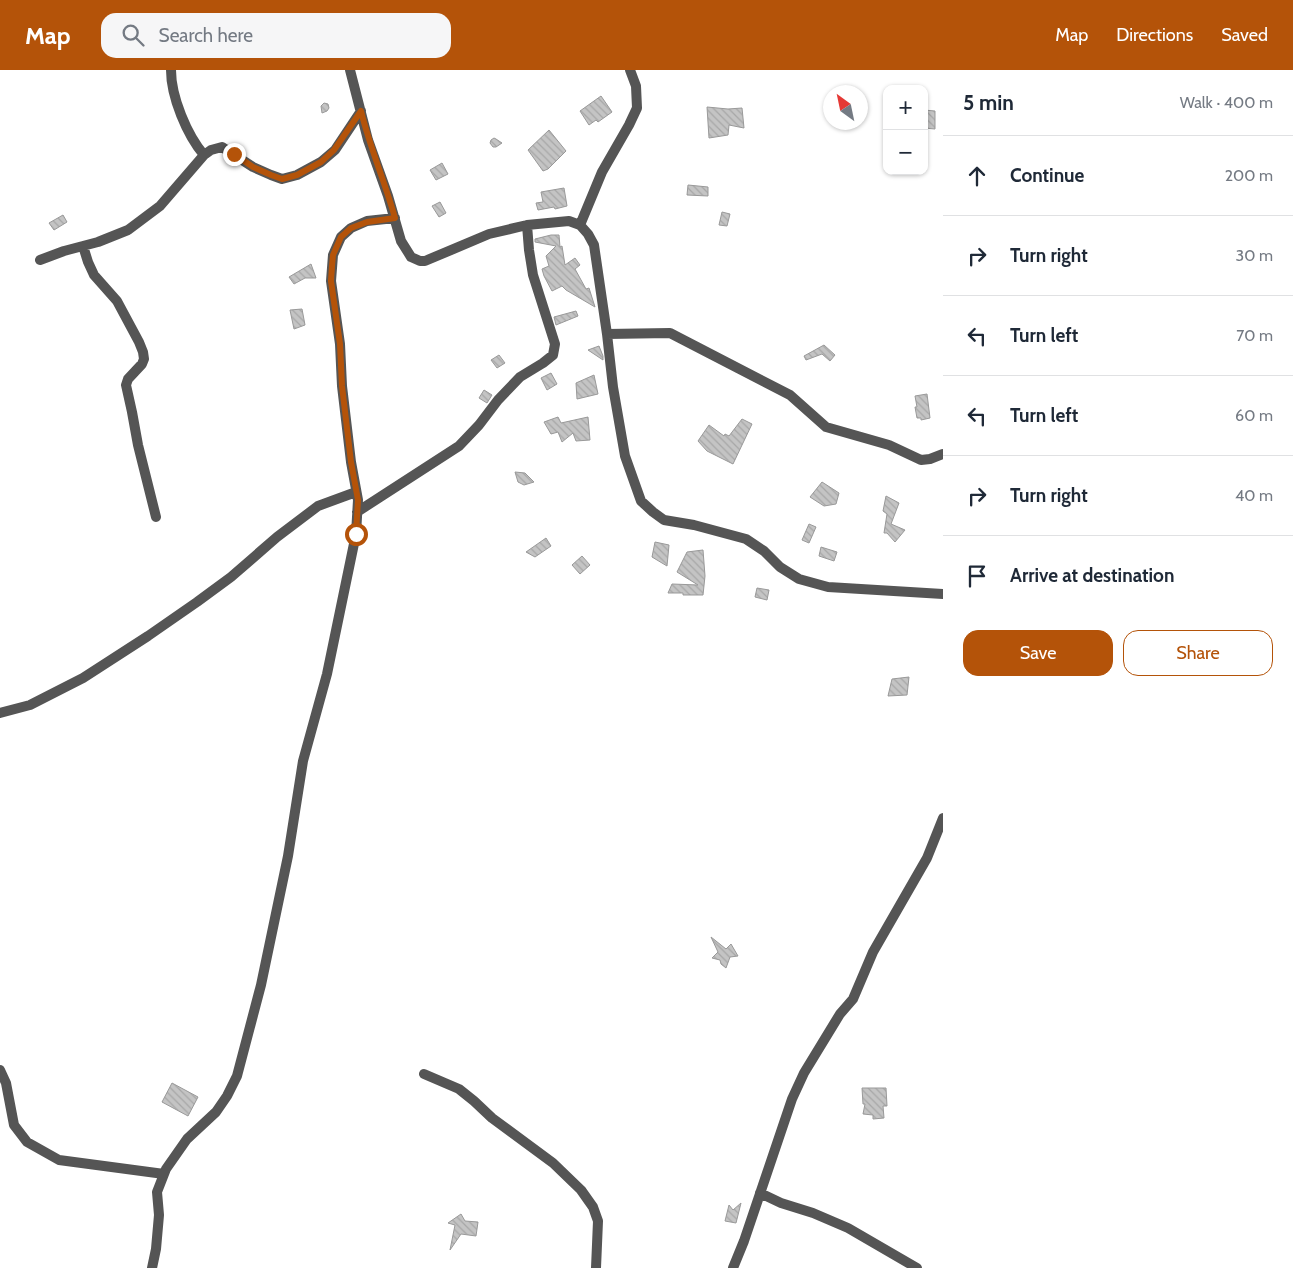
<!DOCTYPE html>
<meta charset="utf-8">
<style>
:root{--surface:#fff;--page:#f6f6f7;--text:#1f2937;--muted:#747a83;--line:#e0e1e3;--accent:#b45309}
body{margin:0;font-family:Cabin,sans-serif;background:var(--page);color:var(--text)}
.controls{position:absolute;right:15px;top:15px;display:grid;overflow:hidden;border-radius:10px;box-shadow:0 1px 4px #0004}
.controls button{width:45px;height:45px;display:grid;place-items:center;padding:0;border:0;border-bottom:1px solid var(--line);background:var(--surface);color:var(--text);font:25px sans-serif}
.compass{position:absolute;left:823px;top:15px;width:45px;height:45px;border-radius:50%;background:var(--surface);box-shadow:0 1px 4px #0004;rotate:327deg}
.stop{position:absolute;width:15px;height:15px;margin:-11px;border:4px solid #b45309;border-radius:50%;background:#fff}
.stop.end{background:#b45309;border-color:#fff;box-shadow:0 1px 5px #0008}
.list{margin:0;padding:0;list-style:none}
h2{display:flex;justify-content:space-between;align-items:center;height:65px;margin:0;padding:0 20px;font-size:21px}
h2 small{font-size:16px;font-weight:400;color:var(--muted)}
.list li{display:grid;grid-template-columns:32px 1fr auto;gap:15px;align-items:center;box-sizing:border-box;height:80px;padding:0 20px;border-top:1px solid var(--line)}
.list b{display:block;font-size:19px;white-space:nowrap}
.list em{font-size:16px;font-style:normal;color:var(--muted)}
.actions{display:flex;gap:10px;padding:15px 20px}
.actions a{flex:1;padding:11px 0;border:1px solid var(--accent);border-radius:15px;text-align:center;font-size:18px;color:var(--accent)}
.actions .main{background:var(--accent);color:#fff}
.icon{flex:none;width:28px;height:28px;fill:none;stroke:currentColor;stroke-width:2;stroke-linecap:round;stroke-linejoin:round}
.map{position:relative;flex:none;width:943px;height:1198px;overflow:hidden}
header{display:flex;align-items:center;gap:30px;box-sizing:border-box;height:70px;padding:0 25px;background:var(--accent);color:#fff}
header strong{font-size:24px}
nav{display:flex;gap:28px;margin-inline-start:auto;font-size:18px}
.search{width:350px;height:45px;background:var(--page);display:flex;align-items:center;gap:12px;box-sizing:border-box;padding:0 18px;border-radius:15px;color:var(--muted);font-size:19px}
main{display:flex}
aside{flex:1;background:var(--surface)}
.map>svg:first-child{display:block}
</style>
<header>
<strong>Map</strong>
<div class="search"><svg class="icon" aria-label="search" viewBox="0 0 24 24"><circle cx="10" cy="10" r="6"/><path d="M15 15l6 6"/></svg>Search here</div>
<nav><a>Map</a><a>Directions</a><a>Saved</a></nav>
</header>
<main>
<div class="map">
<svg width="943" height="1198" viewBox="0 0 943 1198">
<defs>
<pattern id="building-back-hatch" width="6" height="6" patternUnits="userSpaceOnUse" patternTransform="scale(1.25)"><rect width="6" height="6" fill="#c4c4c4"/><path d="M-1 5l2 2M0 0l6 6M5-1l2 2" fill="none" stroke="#a7a7a7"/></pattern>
</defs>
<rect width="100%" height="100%" fill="#fff"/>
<!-- building -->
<path fill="url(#building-back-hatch)" stroke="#999" d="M601,26L612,42L598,52L596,50L589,55L580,41Z
M324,33L328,34L329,38L327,41L322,43L321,36Z
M707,37L728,39L742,38L744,58L729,55L728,65L709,68Z
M924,40L935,41V59L924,58Z
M549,60L566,81L548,99L543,101L528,80Z
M494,68L496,69L502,73L496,77H493L490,73L491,70Z
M442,93L448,104L436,110L430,100Z
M688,115L708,117V126L687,125Z
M564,118L567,136L555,139L554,137L538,140L536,133L543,132L541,122Z
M440,132L446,143L439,147L432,136Z
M722,142L730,144L727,156L719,155Z
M63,145L67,152L54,160L49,153Z
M551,165H559L560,177L562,176L565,195L575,188L580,195L575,199L586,219L589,218L595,237L566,220L562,216L552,221L544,206L542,199L549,196L546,186L556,176L535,172V169Z
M311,194L316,208H305L294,214L289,207Z
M302,239L305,255L294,259L290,240Z
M576,241L578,246L556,255L554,247Z
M824,275L835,285L830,291L822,284L806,290L804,286Z
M599,276L603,286V290L588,280Z
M499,285L505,293L497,298L491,290Z
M551,303L557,314L547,320L541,308Z
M594,305L598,324L577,329L576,313Z
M484,320L492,325L487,333L479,328Z
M927,324L930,348L921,350V348H917L915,337H917L915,326Z
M558,347L561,353L588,347L590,370L576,371L573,363L562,372L558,362L551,364L544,352Z
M742,349L752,354L733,394L707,381L698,371L709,355L724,366L725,364L729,366Z
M515,402L525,403L534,412L524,415L518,412Z
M822,412L839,423L836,434L824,436L810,427Z
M886,426L899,433L891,454L905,460L895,472L887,463H884L887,444L883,441Z
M809,454L816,457L809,473L802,470Z
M546,468L551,476L535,487L526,482Z
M655,472L669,475L667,496L652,487Z
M821,477L837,482L834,491L819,486Z
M703,480L705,506L703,525H683V523H668L672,514L698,515L677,502L687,482Z
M582,486L590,495L580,504L572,495Z
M757,518L769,520L767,530L755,527Z
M909,607L907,625L888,626L892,609Z
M711,867L726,879L731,874L738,886L730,887L726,898L721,894L720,890L712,888L718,882Z
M172,1013L198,1027L188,1046L162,1032Z
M862,1018H886L887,1036H883L884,1048L873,1049V1045L863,1044L865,1034H863Z
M741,1133L736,1153L725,1151L729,1135L733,1140Z
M461,1144L465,1151L478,1152L476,1166L461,1164L450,1180L455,1155L448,1153Z"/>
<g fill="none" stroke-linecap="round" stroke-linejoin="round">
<!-- minor -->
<path stroke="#555" stroke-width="10" d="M171,0C171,27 187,65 204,85
M350,0L368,70L388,126L401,171L411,187L420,191H425L489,164L527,155L569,151L580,155L588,164L594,175L607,264L613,317L625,386L641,431L653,442L664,450L694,455L746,469L764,481L780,497L799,509L828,517L943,524
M580,155L602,102L629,55L637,38L636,16L630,0
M83,176L88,192L94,205L117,231L139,272L143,282L144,289L142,294L128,309L126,315L132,342L138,375L156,447
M40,190L64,181L98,172L128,160L160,136L204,85L211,80L222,77L253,97L271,105L282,109L297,105L321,92L335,80L361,41
M607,264L670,263L790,325L826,357L889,375L921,390L930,389L943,384
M357,442L459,376L479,355L498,330L520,307L543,293L553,285L555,274L533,205L529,180L527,155
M0,643L30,635L83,608L148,566L197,532L231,507L277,467L318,436L356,422
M0,1000L6,1013L14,1055L27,1072L59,1090L164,1104
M424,1004L459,1019L474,1031L492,1048L553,1093L581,1120L593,1137L598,1151L596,1198
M760,1123L781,1133L813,1143L848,1158L917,1198
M152,1198L156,1179L159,1145L157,1122L166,1099L187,1069L216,1042L227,1026L237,1006L261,915L288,786L303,691L327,604L356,464L358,430L351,392L342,316L340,274L331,211L333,185L341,167L351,158L367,151L395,148
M733,1198L744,1171L792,1029L804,1003L840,944L853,929L873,882L927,788L943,748"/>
</g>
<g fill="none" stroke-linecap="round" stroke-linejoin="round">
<!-- route -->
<path stroke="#b45309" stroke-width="6" d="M234,84L253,97L271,105L282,109L297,105L321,92L334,80L361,41C370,78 385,112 395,148L367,152L351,158L341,167L333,185L332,196L331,211L340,274L342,316L351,392L358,430L356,464"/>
</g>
</svg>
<div class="controls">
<button>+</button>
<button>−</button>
</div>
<svg class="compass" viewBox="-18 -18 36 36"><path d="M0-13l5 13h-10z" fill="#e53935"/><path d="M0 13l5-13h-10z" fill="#747a83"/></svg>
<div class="stop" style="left:356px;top:464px"></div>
<div class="stop end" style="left:234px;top:84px"></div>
</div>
<aside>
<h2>5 min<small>Walk · 400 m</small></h2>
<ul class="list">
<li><svg class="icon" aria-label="ahead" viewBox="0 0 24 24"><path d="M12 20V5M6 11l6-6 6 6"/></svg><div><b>Continue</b></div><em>200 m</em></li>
<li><svg class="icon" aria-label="right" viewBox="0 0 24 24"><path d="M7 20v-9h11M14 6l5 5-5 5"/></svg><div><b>Turn right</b></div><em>30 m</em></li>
<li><svg class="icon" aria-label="left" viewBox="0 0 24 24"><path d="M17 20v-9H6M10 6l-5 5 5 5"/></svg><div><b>Turn left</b></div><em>70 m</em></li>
<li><svg class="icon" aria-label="left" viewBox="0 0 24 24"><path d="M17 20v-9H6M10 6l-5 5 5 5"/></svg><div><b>Turn left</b></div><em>60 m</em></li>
<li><svg class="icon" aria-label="right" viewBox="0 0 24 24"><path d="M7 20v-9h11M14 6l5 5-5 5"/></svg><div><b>Turn right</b></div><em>40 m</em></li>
<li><svg class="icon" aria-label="arrive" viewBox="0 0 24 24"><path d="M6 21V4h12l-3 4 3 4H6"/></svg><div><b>Arrive at destination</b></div></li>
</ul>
<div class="actions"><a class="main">Save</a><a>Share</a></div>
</aside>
</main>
